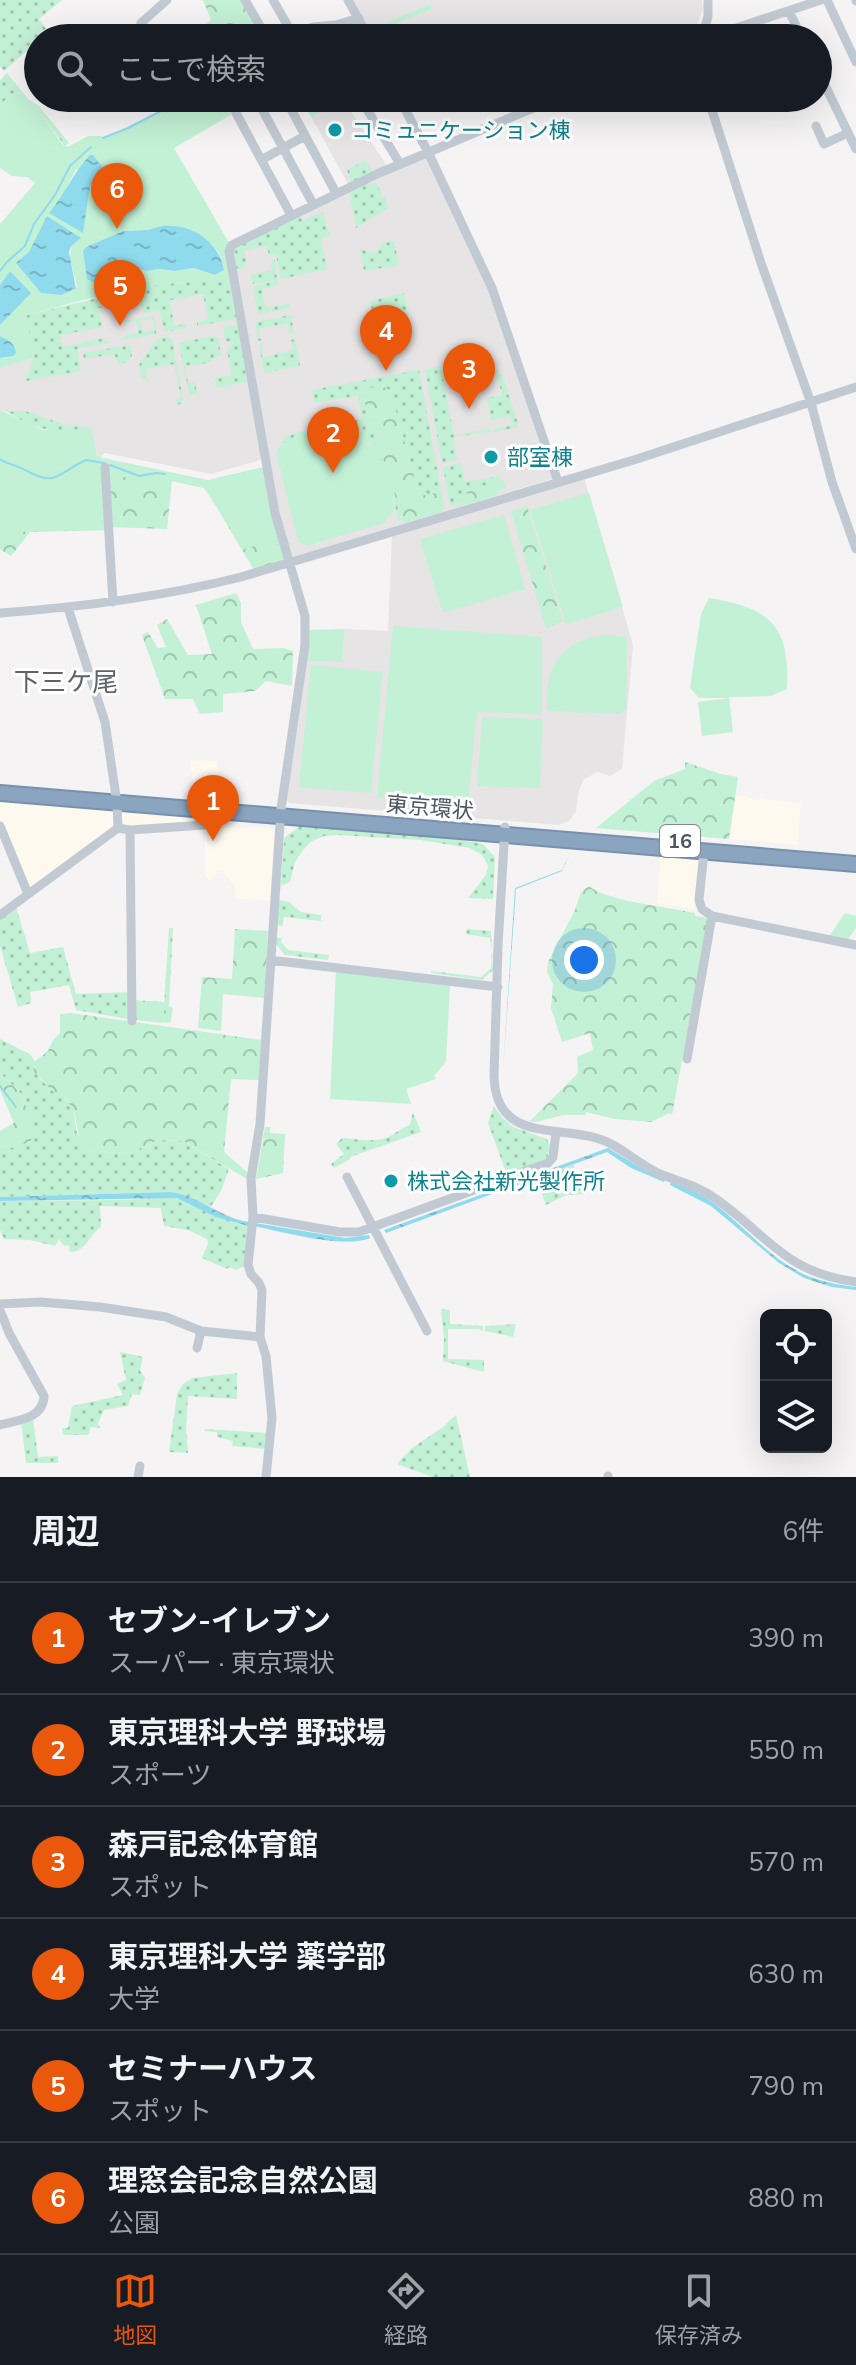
<!DOCTYPE html>
<html lang="ja">
<meta charset="utf-8">
<style>
:root{--surface:#171b24;--page:#20242c;--text:#f1f3f6;--muted:#9ea1a6;--line:#363941;--accent:#ea580c}
body{margin:0;font-family:"Nunito Sans","Noto Sans JP",sans-serif;background:var(--page);color:var(--text)}
.controls{position:absolute;right:24px;bottom:24px;display:grid;overflow:hidden;border-radius:12px;box-shadow:0 8px 32px #0002}
.controls button{width:72px;height:72px;display:grid;place-items:center;padding:0;border:0;border-bottom:2px solid var(--line);background:var(--surface);color:var(--text);font:40px sans-serif}
.you{position:absolute;left:584px;top:960px;width:28px;height:28px;margin:-20px;border:6px solid #fff;border-radius:50%;background:#1a73e8;box-shadow:0 0 0 12px #1a73e833}
.badge{display:grid;place-items:center;width:52px;height:52px;border-radius:50%;background:var(--accent);color:#fff;font-size:26px;font-weight:700}
.pin{position:absolute;translate:-50% -66px;filter:drop-shadow(0 2px 4px #0008)}
.pin::after{content:'';position:absolute;top:42px;width:28px;height:24px;background:inherit;clip-path:polygon(0 0,100% 0,50% 100%)}
.list{margin:0;padding:0;list-style:none}
h2{display:flex;justify-content:space-between;align-items:center;height:104px;margin:0;padding:0 32px;font-size:34px}
h2 small{font-size:26px;font-weight:400;color:var(--muted)}
.list li{display:grid;grid-template-columns:52px 1fr auto;gap:24px;align-items:center;box-sizing:border-box;height:112px;padding:0 32px;border-top:2px solid var(--line)}
.list b{display:block;font-size:30px;white-space:nowrap}
.list p{margin:0;font-size:26px;white-space:nowrap;color:var(--muted)}
.list em{font-size:26px;font-style:normal;color:var(--muted)}
.icon{flex:none;width:44px;height:44px;fill:none;stroke:currentColor;stroke-width:2;stroke-linecap:round;stroke-linejoin:round}
.map{position:relative;flex:none;width:856px;height:1477px;overflow:hidden}
.search{position:absolute;background:var(--surface);box-shadow:0 8px 32px #0002;left:24px;right:24px;top:24px;height:88px;display:flex;align-items:center;gap:20px;box-sizing:border-box;padding:0 28px;border-radius:44px;color:var(--muted);font-size:30px}
.sheet{height:776px;background:var(--surface)}
nav{display:flex;justify-content:space-around;align-items:center;box-sizing:border-box;height:112px;border-top:2px solid var(--line);background:var(--surface);font-size:22px;color:var(--muted)}
nav a{display:grid;justify-items:center;gap:4px}
nav .on{color:var(--accent)}
.map>svg:first-child{display:block}
</style>
<div class="map">
<svg width="856" height="1477" viewBox="0 0 856 1477">
<defs>
<pattern id="grass-dots" width="8" height="8" patternUnits="userSpaceOnUse" patternTransform="scale(2)"><rect width="8" height="8" fill="#c3f1d5"/><path d="M2 2h.1M6 6h.1" fill="none" stroke="#a0c6b0" stroke-width="1.8" stroke-linecap="round"/></pattern>
<pattern id="forest-crowns" width="20" height="18" patternUnits="userSpaceOnUse" patternTransform="scale(2)"><rect width="20" height="18" fill="#c3f1d5"/><path d="M2 6a3 3 0 1 1 6 0M12 15a3 3 0 1 1 6 0" fill="none" stroke="#a0c6b0"/></pattern>
<pattern id="water-ripples" width="26" height="14" patternUnits="userSpaceOnUse" patternTransform="scale(2)"><rect width="26" height="14" fill="#90daee"/><path d="M2 4q2-2 4 0t4 0M15 11q2-2 4 0t4 0" fill="none" stroke="#78b4c4"/></pattern>
</defs>
<rect width="100%" height="100%" fill="#f5f3f3"/>
<!-- commercial -->
<path fill="#fdf9ef" d="M190,760L217,761L221,798L195,795Z
M735,795L748,796L749,798L801,803L798,845L729,839Z
M0,800L115,810L114,826L29,888L0,823Z
M119,810L200,817L201,819L200,822L124,827L120,825Z
M269,827L274,832L270,901L234,898L235,886L221,870L209,881L205,875V828Z
M660,855L699,858L695,910L657,903Z"/>
<!-- education -->
<path fill="#e6e4e5" d="M352,0H702L703,10L698,22L686,38H373Z
M301,98H342L387,166L348,184Z
M426,156L490,288L552,479L294,557L291,556L279,514L233,250L234,247Z
M232,282L262,457L260,460L211,474L105,453L99,457L94,446L76,430L0,410V368L26,315Z
M584,478L633,645L622,769L610,776L598,772L584,779L579,790L576,811L569,821L559,825L289,803L286,799L299,721L306,661L342,662L345,629L388,631L392,534Z"/>
<!-- grass -->
<path fill="url(#grass-dots)" d="M0,0H62L39,19L49,33L38,38V41L4,71L0,66Z
M7,73L29,100L39,106L69,143L65,146L42,116L20,93L15,92L0,105V80Z
M309,98H332L336,104L311,117L308,111L311,108Z
M366,160L373,172L351,182L347,170Z
M368,182L370,185L376,182L382,195L380,197H386L388,208L356,228L349,191Z
M322,212L330,235L321,239L327,269L281,279L276,255H269L267,246L244,250L247,267L236,269L234,247L298,216L303,220Z
M394,241L399,265L364,271L360,249L372,253L379,249L383,243Z
M275,260L277,280L253,284L251,274L272,270L271,261Z
M208,280L232,282L237,314L235,319L197,326V322L208,319L203,294L170,300L174,326L186,324V328L165,332L159,311L144,313L142,305L125,311L126,317L122,318L121,313L116,314L114,306L98,308L102,327L61,335L62,339L57,342H62L63,347L104,338L105,341L112,342L77,349L81,371L26,381L33,358L26,315L153,285Z
M277,281L279,285L262,289L265,308L289,304V308L258,314L253,286Z
M404,293L411,333L377,339L370,301Z
M291,315L294,333L290,334L288,324L259,328L260,339L263,340L258,341L255,322Z
M153,316L156,322L153,323L152,318L140,320L143,332L154,330V325L156,324V334L121,340L120,339L126,337L125,335L138,332L136,321L123,323V321Z
M239,325L248,378L246,382L217,388L215,378L232,375L227,351L234,341L225,342L223,327Z
M211,336L218,337L221,355L207,363L185,366L188,383L195,382L197,393L191,395L189,394L179,343Z
M169,337L172,339L183,400L177,407L176,400L181,398L174,364L146,369L147,382L146,379H142L139,365L157,339Z
M295,339L300,366L264,373L259,345L264,344L262,346L264,357L293,350L291,340Z
M130,345L132,356L127,362L119,364L114,354L84,359L83,353Z
M441,366L454,436L474,431L490,429L491,432L453,437L457,460L442,463L425,369Z
M419,370L442,495L435,493L428,497L418,491L397,414L387,388L360,389L403,519L398,521L393,493L371,445L355,435L336,429L283,443L284,438L296,433L362,419L358,396L314,403L312,390Z
M497,370L499,375L502,374L519,427L494,432V429L513,425L510,416L491,420L487,398L503,395L494,371Z
M25,411L68,426L91,427C55,435 38,431 7,412Z
M461,463L465,482L499,476L500,480L503,479L467,492L466,502L450,506L443,467Z
M300,826L450,838L483,844L495,857L493,899L468,898L486,875L488,866L483,856L470,848L420,840L338,835L324,836L312,841L303,850L295,862L290,882L281,886L284,838Z
M279,900L289,902L301,912L321,915V921L284,917L282,926L277,925Z
M16,907L30,953L63,947L76,994L131,992L128,1019L76,1010L69,985L30,992L31,1003L18,1007L0,946V919Z
M169,928H173L169,1006L173,1008L170,1023L163,1022Z
M467,929L491,931L493,970L482,980L431,973V971L481,977L491,968L492,951L490,938L466,934Z
M276,938H282L281,942L288,950L329,955L328,960L285,955L276,944Z
M0,1039L31,1055L35,1062L33,1063C37,1086 57,1088 68,1101C76,1111 74,1121 77,1133C79,1139 84,1145 87,1150L126,1154L159,1140L183,1141L229,1169L221,1191L210,1208L184,1195L170,1192L0,1197V1145L14,1148L31,1141L30,1115L19,1091L0,1073Z
M494,1106L502,1117L513,1127L547,1139L550,1146L547,1159L507,1175L488,1123Z
M413,1112L421,1132L350,1157V1159L334,1168L331,1164L344,1154L336,1144L342,1138C357,1139 378,1144 392,1135C399,1131 401,1128 410,1125Z
M573,1165L585,1194L566,1195L546,1205L536,1178Z
M170,1197C195,1199 221,1222 248,1226L245,1265L237,1270L228,1267L227,1269L202,1258L208,1243L207,1239L188,1230L164,1226L161,1208L100,1206L101,1227C89,1235 86,1252 70,1252L69,1245L64,1246L59,1239L55,1246L30,1240L4,1239L0,1230V1201L125,1200Z
M441,1309L450,1310V1324L483,1326V1331L479,1329H448V1359L484,1360V1372L443,1361L444,1338Z
M516,1324L513,1337L485,1331V1326Z
M120,1352L143,1357L140,1371L145,1378L140,1395L132,1394L128,1406L104,1410L98,1423L100,1428L91,1427L88,1435H63L62,1428H68L72,1406L123,1395L117,1384L126,1380Z
M237,1373V1399L188,1396L186,1427L188,1453L169,1452L177,1394L182,1385L192,1378Z
M456,1415L470,1477H432L397,1464L412,1448L443,1427Z
M33,1419L38,1457L58,1456V1463H26L21,1421Z
M205,1429L269,1433L267,1449L232,1446L233,1441L217,1437V1432L204,1431Z"/>
<!-- forest -->
<path fill="url(#forest-crowns)" d="M203,0H244L265,38H179L183,33L193,35L211,20Z
M381,387L387,388L397,414L418,491L428,497L436,492L442,495L444,507L442,512L404,523L360,388Z
M80,463L154,473L259,493L287,560L254,570L207,491L204,488L172,481L167,529L108,527V530L30,532L11,556L0,549V466Z
M503,479L506,487L498,491L499,495L458,507L457,505L466,502L467,492Z
M527,506L563,621L546,629L511,511Z
M236,593L241,603V622L253,649L283,648L293,651L292,686L266,681L255,691L223,694V712L200,714L193,699H165L142,635L148,632L158,648L166,647L157,625L167,619L188,655L212,654L196,605Z
M685,762L721,774L738,777L729,839L596,828L654,781L685,769Z
M589,886C603,900 672,908 695,913V916L708,918L672,1115L669,1113L651,1122L615,1119L586,1112L585,1115H563L536,1122L530,1121L578,1073L577,1057L593,1050L590,1033L562,1042L551,1008L553,984L547,972L548,962L575,910L581,892Z
M235,929L268,931L264,998L223,994L221,1031L198,1028L202,977L232,979Z
M134,1000L164,1002L163,1023L135,1020Z
M71,1013L261,1040L259,1080L231,1079L224,1152L248,1173L247,1179L183,1141L159,1140L126,1154L87,1150L80,1144L75,1114L67,1099L54,1092L34,1072L33,1063L48,1051L53,1040L60,1033V1014Z
M0,1073L19,1091L30,1115L34,1127L31,1141L14,1148L0,1145V1131L14,1123L0,1090Z
M265,1127H270V1133L285,1134L283,1173L256,1179Z"/>
<!-- green -->
<path fill="#c3f1d5" fill-rule="evenodd" d="M431,4L432,9L391,26L396,38H393L387,22Z
M15,92L20,93L42,116L62,144L68,147L88,136H102L103,139L136,125L181,98H231L234,113L174,148L229,243L232,282C162,277 94,297 27,315L33,358L0,368V358H9V341L0,336V325L27,295L11,271L0,285V224L35,183L27,177L12,176L0,168V105ZM76,169L104,172L90,186L83,229L61,199ZM167,226C195,230 219,239 224,270L215,275L194,268L175,271L158,269L147,271L138,269L88,279L83,251L86,247L123,231L148,230ZM71,246L70,259L77,286L75,290L61,295L41,293L27,255L29,252Z
M0,410L43,430H76L91,427L97,455L103,458L208,480L264,467L279,538L242,550L224,517L204,488L169,480L137,482L104,468L108,530L7,532L2,515H0Z
M336,429L355,435L379,453L393,493V512L384,523L306,546L298,541L276,452C289,433 314,433 336,429Z
M589,493L623,607L566,624L530,510Z
M504,515L525,589L443,613L420,539Z
M709,598C770,608 790,625 787,689L771,696L729,697L733,732L702,736L698,702L729,698H699L690,688L701,614Z
M393,626L542,637V714L477,712L468,805L377,797Z
M345,629L342,662L306,661L308,630Z
M607,635L627,637L626,709L619,714L547,711C544,666 561,640 607,635Z
M311,665L383,672L371,793L299,787Z
M482,717L543,719L540,788L477,786Z
M845,913L856,916V928L847,941L829,937Z
M336,970L450,985L446,1062L434,1076L436,1079L406,1089L411,1104L330,1099Z"/>
<!-- water -->
<path fill="url(#water-ripples)" d="M90,155H93L105,170L90,186L83,233L49,213C65,194 73,173 90,155Z
M47,216L81,238L71,246L69,252L76,289L61,295L41,293L16,263L29,252Z
M162,226C191,223 219,241 224,270L215,275L194,268L175,271L158,269L147,271L138,269L114,274L102,283H95L87,279L83,251L86,247L123,231L148,230Z
M10,271L31,293L0,325V285Z
M0,336C8,340 15,343 16,353L13,356L0,358Z
M571,851L562,871L516,889L503,1069L515,888L562,870Z
M608,1148L646,1171L665,1180L664,1182L631,1168L607,1152L386,1233L384,1230Z
M671,1181C686,1187 702,1194 715,1204C745,1227 772,1261 808,1276C823,1282 839,1285 856,1287V1290L832,1287L804,1278L779,1263L711,1206L670,1185Z
M170,1192C198,1195 220,1218 249,1222L248,1226L216,1217L177,1198L0,1201V1197Z
M255,1223L345,1238L369,1235L370,1238C343,1249 284,1232 254,1226Z"/>
<g fill="none" stroke-linecap="round" stroke-linejoin="round">
<!-- stream -->
<path stroke="#90daee" stroke-width="2" d="M103,138L128,128L186,98
M0,271L7,262L25,246L34,224L55,195L70,166L91,147
M0,459C8,465 17,465 25,470C58,488 57,473 86,460L104,463
M110,465L139,476L156,473L165,474
M0,1086L16,1107"/>
<!-- highway casing -->
<g stroke="#7690ad" stroke-width="18">
<path id="highway" d="M0,793L856,864"/>
</g>
<!-- minor -->
<path stroke="#c1cad2" stroke-width="9" d="M245,0L267,38
M273,0L293,35
M348,0L369,38
M827,0L856,62
M856,0V1
M789,11L802,38
M141,23L167,0
M285,38L313,27L336,25L359,18
M702,38L708,16V0
M706,38L821,0
M818,71L856,149
M233,98L236,113L291,215
M256,98L313,204
M285,98L336,193
M360,98L400,164
M399,98L428,152L492,288L558,482
M708,98L761,263L811,403L832,482L856,549
M816,126L824,144L848,133
M261,160L305,136
M105,467L113,602
M68,608L105,722L117,803L118,828
M0,613C82,607 162,597 241,577L637,459L856,387
M0,826L28,894
M505,827L498,946L494,1076C496,1150 570,1120 613,1145C629,1154 643,1166 660,1174C680,1182 699,1186 716,1199C770,1237 784,1272 856,1282
M130,830L132,1021
M704,852L699,900L702,909L712,916L856,945
M0,915L118,828L130,830L205,825L206,811
M270,960L498,987
M687,1059L712,916
M347,1177L427,1331
M253,1217L340,1232H359L548,1163L553,1157L556,1132
M0,1304L41,1302L100,1307L166,1317L201,1331L260,1337
M0,1310L9,1333L44,1396C43,1419 18,1420 0,1425
M197,1348L201,1331
M138,1477L140,1466
M266,1477L272,1418L266,1356L260,1337L262,1290L259,1283L251,1274L248,1265L253,1217L251,1178L260,1124L281,809L305,645V616L275,513L229,251L232,245L377,174L557,98
M608,1477V1476"/>
<!-- highway -->
<use href="#highway" stroke="#8ba5c1" stroke-width="14"/>
</g>
<!-- markers -->
<g fill="#0f9aa8" stroke="#fff" stroke-width="3">
<circle cx="335" cy="130" r="8"/>
<circle cx="491" cy="457" r="8"/>
<circle cx="391" cy="1181" r="8"/>
</g>
<g text-anchor="middle" stroke-width="6" stroke-linejoin="round" paint-order="stroke">
<!-- shield labels -->
<rect fill="#fff" stroke="#808990" stroke-width="2" x="660" y="825" width="40" height="32" rx="6"/>
<g font-size="20" font-weight="bold" fill="#4a5661">
<text x="680" y="848">16</text>
</g>
<!-- culture labels -->
<g font-size="22" fill="#0d838f" stroke="#fff" text-anchor="start">
<text x="351" y="138">コミュニケーション棟</text>
<text x="507" y="465">部室棟</text>
<text x="407" y="1189">株式会社新光製作所</text>
</g>
<!-- street labels -->
<g font-size="22" fill="#4a5661" stroke="#fff">
<text transform="translate(430 807) rotate(5)" y="8">東京環状</text>
</g>
<!-- quarter labels -->
<g font-size="26" fill="#5f6368" stroke="#fff">
<text x="66" y="691">下三ケ尾</text>
</g>
</g>
</svg>
<div class="controls">
<button><svg class="icon" aria-label="locate" viewBox="0 0 24 24"><circle cx="12" cy="12" r="6"/><path d="M12 2v4M12 18v4M2 12h4M18 12h4"/></svg></button>
<button><svg class="icon" aria-label="layers" viewBox="0 0 24 24"><path d="M12 4l9 5-9 5-9-5zM3 14l9 5 9-5"/></svg></button>
</div>
<div class="you"></div>
<div class="pin badge" style="left:213px;top:841px">1</div>
<div class="pin badge" style="left:333px;top:473px">2</div>
<div class="pin badge" style="left:469px;top:409px">3</div>
<div class="pin badge" style="left:386px;top:371px">4</div>
<div class="pin badge" style="left:120px;top:326px">5</div>
<div class="pin badge" style="left:117px;top:229px">6</div>
<div class="search"><svg class="icon" aria-label="search" viewBox="0 0 24 24"><circle cx="10" cy="10" r="6"/><path d="M15 15l6 6"/></svg>ここで検索</div>
</div>
<section class="sheet">
<h2>周辺<small>6件</small></h2>
<ul class="list">
<li><span class="badge">1</span><div><b>セブン-イレブン</b><p>スーパー · 東京環状</p></div><em>390 m</em></li>
<li><span class="badge">2</span><div><b>東京理科大学 野球場</b><p>スポーツ</p></div><em>550 m</em></li>
<li><span class="badge">3</span><div><b>森戸記念体育館</b><p>スポット</p></div><em>570 m</em></li>
<li><span class="badge">4</span><div><b>東京理科大学 薬学部</b><p>大学</p></div><em>630 m</em></li>
<li><span class="badge">5</span><div><b>セミナーハウス</b><p>スポット</p></div><em>790 m</em></li>
<li><span class="badge">6</span><div><b>理窓会記念自然公園</b><p>公園</p></div><em>880 m</em></li>
</ul>
</section>
<nav>
<a class="on"><svg class="icon" aria-label="map" viewBox="0 0 24 24"><path d="M3 6l6-2 6 2 6-2v14l-6 2-6-2-6 2zM9 4v14M15 6v14"/></svg>地図</a>
<a><svg class="icon" aria-label="directions" viewBox="0 0 24 24"><path d="M12 3l9 9-9 9-9-9zM9 14v-3h6M13 9l2 2-2 2"/></svg>経路</a>
<a><svg class="icon" aria-label="saved" viewBox="0 0 24 24"><path d="M7 4h10v16l-5-4-5 4z"/></svg>保存済み</a>
</nav>
